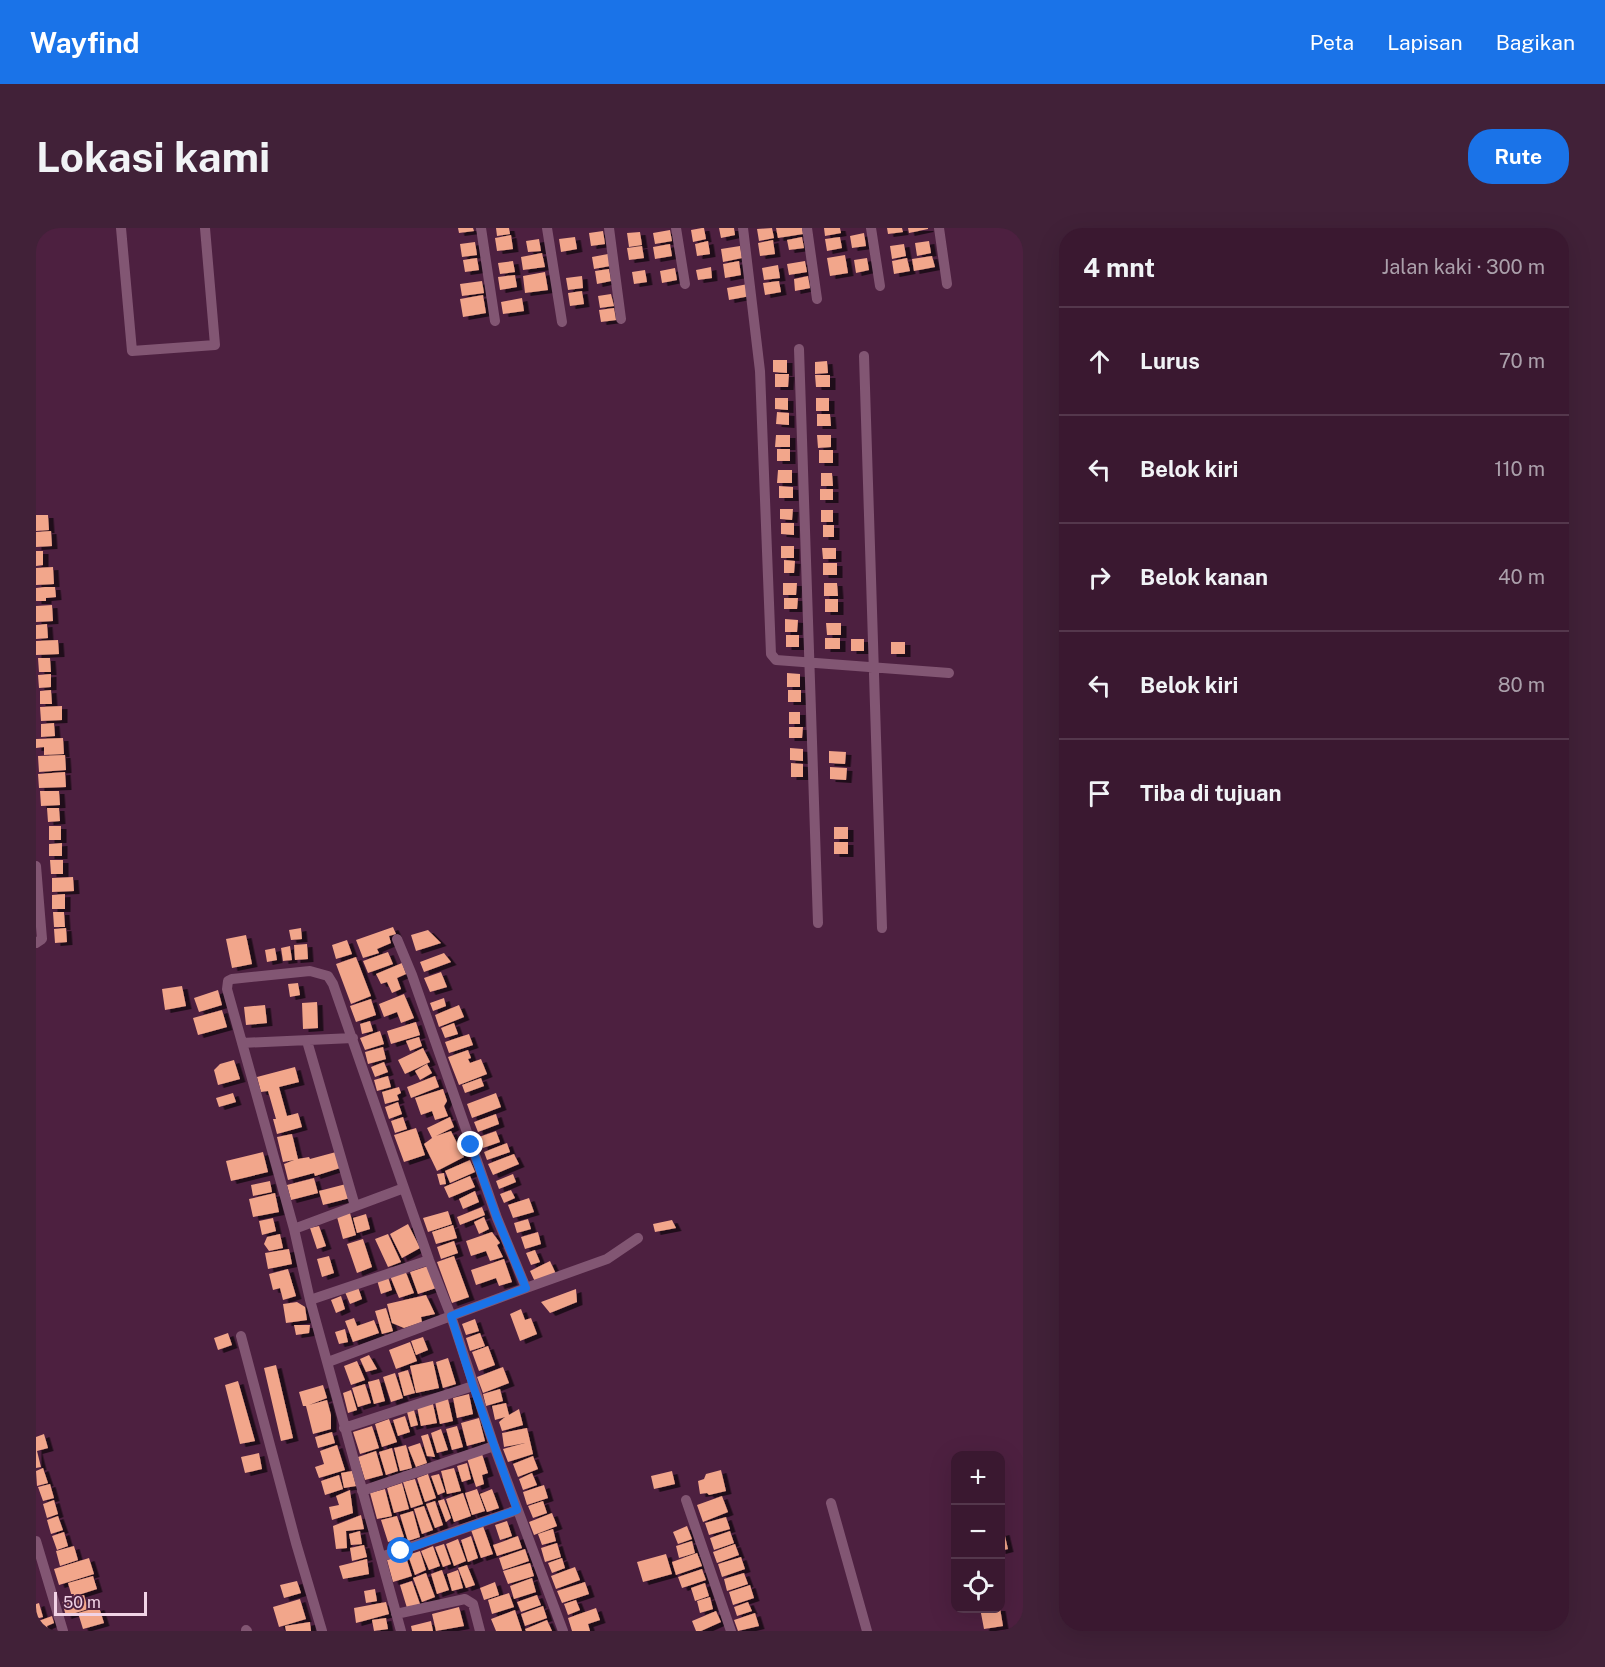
<!DOCTYPE html>
<html lang="id">
<meta charset="utf-8">
<style>
:root{--surface:#3a1830;--page:#412138;--text:#f1f3f6;--muted:#aba0ab;--line:#54374c;--accent:#1a73e8}
body{margin:0;font-family:"Public Sans",sans-serif;background:var(--page);color:var(--text)}
.controls{position:absolute;right:18px;bottom:18px;display:grid;overflow:hidden;border-radius:12px;box-shadow:0 6px 24px #0002}
.controls button{width:54px;height:54px;display:grid;place-items:center;padding:0;border:0;border-bottom:2px solid var(--line);background:var(--surface);color:var(--text);font:30px sans-serif}
.scale{position:absolute;left:18px;bottom:15px;width:93px;box-sizing:border-box;padding-left:6px;border:3px solid #f1d3e6;border-top:0;font-size:16px;line-height:21px;white-space:nowrap;color:#f1d3e6;-webkit-text-stroke:4px #4d2040;paint-order:stroke}
.stop{position:absolute;width:18px;height:18px;margin:-14px;border:4px solid #1a73e8;border-radius:50%;background:#fff}
.stop.end{background:#1a73e8;border-color:#fff;box-shadow:0 2px 6px #0008}
.list{margin:0;padding:0;list-style:none}
h2{display:flex;justify-content:space-between;align-items:center;height:78px;margin:0;padding:0 24px;font-size:26px}
h2 small{font-size:20px;font-weight:400;color:var(--muted)}
.list li{display:grid;grid-template-columns:39px 1fr auto;gap:18px;align-items:center;box-sizing:border-box;height:108px;padding:0 24px;border-top:2px solid var(--line)}
.list b{display:block;font-size:22px;white-space:nowrap}
.list em{font-size:20px;font-style:normal;color:var(--muted)}
.icon{flex:none;width:33px;height:33px;fill:none;stroke:currentColor;stroke-width:2;stroke-linecap:round;stroke-linejoin:round}
.map{position:relative;flex:none;width:987px;height:1403px;overflow:hidden;border-radius:24px}
header{display:flex;align-items:center;gap:36px;box-sizing:border-box;height:84px;padding:0 30px;background:var(--accent);color:#fff}
header strong{font-size:28px}
nav{display:flex;gap:33px;margin-inline-start:auto;font-size:21px}
.intro{display:flex;align-items:center;justify-content:space-between;box-sizing:border-box;height:144px;padding:0 36px}
h1{margin:0;font-size:42px}
.button{padding:15px 27px;border-radius:24px;background:var(--accent);color:#fff;font-size:21px;font-weight:700}
main{display:flex;gap:36px;padding:0 36px}
aside{flex:1;background:var(--surface);border-radius:24px;box-shadow:0 6px 24px #0002}
.map>svg:first-child{display:block}
</style>
<header>
<strong>Wayfind</strong>
<nav><a>Peta</a><a>Lapisan</a><a>Bagikan</a></nav>
</header>
<div class="intro"><h1>Lokasi kami</h1><a class="button">Rute</a></div>
<main>
<div class="map">
<svg width="987" height="1403" viewBox="0 0 987 1403">
<defs>
<filter id="shadow"><feDropShadow dx="5.5" dy="3" stdDeviation="0" flood-color="#0009"/></filter>
</defs>
<rect width="100%" height="100%" fill="#4d2040"/>
<!-- building -->
<path fill="#f2a68b" filter="url(#shadow)" d="M422,0H437L438,3L423,5Z
M460,0H473L474,6L461,8Z
M666,0H668L670,11L657,14L655,2Z
M683,0H698L699,7L685,10Z
M736,0L738,10L723,13L721,1Z
M740,0H766L767,6L742,10Z
M788,0H804L805,5L789,8Z
M851,0H866L867,4L852,6Z
M872,0H892V1L873,5Z
M634,2L636,13L619,16L617,5Z
M567,3L569,16L555,18L553,5Z
M604,4L606,17L593,19L591,5Z
M828,5L830,18L816,20L814,8Z
M475,7L477,21L461,23L459,10Z
M539,9L541,21L525,24L523,11Z
M766,9L768,20L753,22L751,12Z
M804,9L806,20L791,23L789,11Z
M503,11L505,23L492,24L490,13Z
M737,12L739,26L724,28L722,15Z
M672,13L674,26L661,28L659,16Z
M893,13L895,25L881,28L879,15Z
M439,14L441,27L426,29L424,16Z
M634,16L636,28L619,31L617,19Z
M868,16L870,28L856,31L854,18Z
M606,18L608,30L593,32L591,20Z
M704,18L706,30L687,34L685,21Z
M506,25L509,39L487,42L485,29Z
M572,26L574,38L558,41L556,29Z
M809,27L812,45L794,48L791,30Z
M896,28L899,39L878,43L876,31Z
M441,30L443,42L429,44L427,32Z
M831,30L833,42L820,45L818,32Z
M871,30L874,43L858,46L856,33Z
M477,33L479,44L464,46L462,35Z
M703,33L705,47L689,50L687,36Z
M769,33L771,44L753,47L751,36Z
M742,37L744,50L728,52L726,40Z
M675,39L676,50L662,52L660,42Z
M639,40L641,52L626,55L624,43Z
M573,41L575,53L561,56L559,43Z
M609,42L611,54L598,56L596,44Z
M509,44L512,62L489,65L487,48Z
M479,47L481,59L464,62L462,49Z
M546,48L547,60L532,62L530,50Z
M772,48L774,60L759,63L758,51Z
M446,53L448,65L426,68L424,56Z
M743,53L745,64L729,67L727,55Z
M712,56L714,68L693,72L691,60Z
M546,63L548,76L534,78L532,65Z
M575,66L578,78L564,80L562,68Z
M447,67L450,85L427,89L424,71Z
M486,70L488,83L467,86L465,74Z
M578,80L580,92L565,94L563,82Z
M737,132H751V145L737,144Z
M791,133L792,145L779,146V134Z
M739,146H753L752,159H739Z
M779,147H794V159H780Z
M739,170H752V182L739,181Z
M780,170H793V183H780Z
M741,184L753,185V197L740,196Z
M781,186H794L795,198H781Z
M740,207H754V219H739Z
M781,207H795V219L782,220Z
M741,221H754V233H741Z
M783,222H797V235H783Z
M742,242H756V255H741Z
M785,245H796L797,258H785Z
M743,258L757,259V270H743Z
M784,261H797V272H784Z
M744,281H757L756,292L744,291Z
M785,282H797V294H785Z
M0,287H12L13,302L0,303Z
M745,295H758V307L745,306Z
M787,297H798V309H787Z
M15,303L16,318L0,319V304Z
M745,318H758V330H745Z
M786,320H800V331H787Z
M0,323H7V337L0,338Z
M748,332L759,333L758,345H748Z
M787,335H801V347H787Z
M17,339L18,356L0,357V340Z
M747,355H761L760,367H747Z
M788,355H801L802,368H788Z
M9,359H19L20,369L10,370V373H0V360Z
M748,370H762L761,381H748Z
M789,371H802V384H789Z
M16,377L17,393L0,394V378Z
M749,391L762,392L761,404H749Z
M790,395H805V407H791Z
M11,396L12,410L0,411V397Z
M750,407H763V419H750Z
M789,410H804V421H789Z
M815,411H828V423H815Z
M22,412L23,426L0,427V413Z
M855,414H869V426H855Z
M2,430H14L15,444H3Z
M751,445L764,446V459H751Z
M15,446V459L3,460L2,447Z
M15,462L16,476H4V463Z
M752,462H765V474H752Z
M26,478V492L5,493L4,479Z
M753,484H764V496H753Z
M18,495L19,508L5,509V496Z
M753,499H767L766,510H753Z
M27,510L28,526L8,527V519L0,520V511Z
M754,520L767,521V533L754,532Z
M793,523L810,524L809,536L793,535Z
M29,527L30,542L3,544L2,528Z
M755,535L767,536V549H755Z
M794,539L811,540L810,552L794,551Z
M29,544L30,559L3,560L2,546Z
M4,563H23L24,577L5,578Z
M11,580H23L24,593L12,594Z
M13,598H25V612H13Z
M798,599H812V611H798Z
M798,614H812V626H798Z
M26,615V628H13V616Z
M14,632H27V646H15Z
M37,649L38,663L16,664V650Z
M29,666V681H16V667Z
M17,684H28L29,699H18Z
M357,699L360,706L353,708L355,715L341,721L343,725L327,730L320,712Z
M30,700L31,714L19,715L18,701Z
M265,700L266,711L255,712L253,702Z
M392,702L405,715L380,723L375,707Z
M210,707L216,736L196,740L190,711Z
M311,712L316,726L300,731L296,717Z
M271,716L272,731L259,732L258,717Z
M254,718L256,732L247,733L245,720Z
M239,720L241,732L231,734L229,722Z
M352,724L357,736L332,745L327,733Z
M408,725L415,734L388,744L384,734Z
M320,729L335,768L315,776L300,736Z
M366,735L370,746L361,750L365,761L356,765L351,754L345,756L340,746Z
M405,744L411,759L394,764L388,750Z
M262,755L264,767L254,769L252,756Z
M146,758L150,778L129,782L126,761Z
M182,762L186,777L163,784L158,770Z
M368,766L378,790L365,795L361,784L348,789L343,776Z
M408,770L410,778L397,783L394,775Z
M335,771L340,787L320,794L314,778Z
M281,774L282,800L267,801L266,775Z
M229,777L231,795L210,797L208,779Z
M423,777L428,789L403,799L399,787Z
M186,782L191,799L162,807L157,790Z
M334,793L337,803L326,806L324,796Z
M380,794L384,807L355,816L351,803Z
M418,795L422,806L409,810L405,800Z
M344,803L348,816L329,822L324,810Z
M433,806L437,817L413,825L409,814Z
M383,809L386,818L374,823L370,813Z
M347,819L350,831L332,836L329,824Z
M387,820L394,834L369,846L362,832Z
M432,822L435,830L432,831L434,835L445,831L451,846L423,857L412,829Z
M198,832L204,851L182,857L178,842L184,836Z
M348,834L352,844L339,849L335,839Z
M391,836L396,845L384,852L379,843Z
M259,839L263,854L243,859L251,888L262,885L266,899L241,906L237,891H240L232,863L225,864L221,849Z
M352,848L355,859L341,863L338,852Z
M399,848L403,859L375,870L371,859Z
M445,850L448,858L429,865L426,857Z
M363,859L365,865L361,867L363,872L349,876L346,864Z
M407,861L411,873L408,878L412,888L399,892L396,883L385,887L379,870Z
M197,865L200,874L183,879L180,870Z
M460,865L465,879L436,890L431,876Z
M362,874L366,886L353,891L349,879Z
M460,886L463,896L442,904L438,894Z
M367,889L371,901L359,905L355,893Z
M414,889L418,899L400,908L415,903L428,929L401,943L388,916L396,910L391,900Z
M380,900L389,927L368,934L358,907Z
M460,903L464,914L447,920L443,909Z
M256,906L262,931L273,929L274,931L300,924L304,940L279,948L278,945L252,952L248,936L258,932L247,934L241,909Z
M471,915L474,924L451,932L448,924Z
M227,924L232,944L195,953L190,933Z
M478,926L483,936L457,947L452,936Z
M434,932L439,944L414,955L409,943Z
M408,945L410,956L404,957L401,946Z
M477,946L480,954L463,961L460,953Z
M434,948L439,959L413,970L408,959Z
M278,950L282,965L255,972L251,957Z
M234,953L236,964L217,968L215,957Z
M310,956L314,970L287,977L283,963Z
M475,962L479,970L468,975L464,966Z
M439,963L443,974L427,981L423,971Z
M239,965L243,984L217,989L213,971Z
M493,970L498,984L477,990L472,977Z
M446,979L449,987L424,997L421,989Z
M412,983L416,996L392,1004L387,990Z
M314,985L320,1007L307,1011L301,989Z
M330,986L334,1001L321,1005L317,990Z
M448,989L453,1001L443,1006L438,994Z
M237,990L240,1003L226,1007L223,993Z
M492,991L495,1001L481,1005L478,995Z
M636,992L640,1000L619,1004L617,996Z
M372,996L384,1020L366,1030L354,1006Z
M417,997L421,1010L400,1016L396,1004Z
M283,998L290,1018L281,1021L274,1000Z
M456,1004L464,1015L461,1017L467,1029L454,1033L450,1023L435,1028L430,1013Z
M502,1004L505,1016L489,1021L485,1009Z
M244,1006L247,1020L233,1023L228,1016L231,1009Z
M352,1006L365,1034L352,1039L339,1011Z
M327,1011L336,1039L321,1045L311,1016Z
M418,1013L422,1025L405,1031L401,1019Z
M253,1021L256,1036L232,1041L229,1025Z
M499,1022L504,1034L495,1037L490,1025Z
M293,1028L298,1045L286,1049L281,1031Z
M418,1028L433,1069L416,1075L401,1034Z
M468,1031L476,1054L463,1058L460,1050L440,1057L435,1042Z
M514,1033L520,1046L500,1056L494,1043Z
M392,1038L400,1060L382,1066L374,1044Z
M252,1041L260,1068L247,1072L244,1060L237,1062L233,1046Z
M369,1042L378,1065L363,1070L354,1048Z
M352,1049L356,1062L345,1066L341,1052Z
M322,1059L326,1071L314,1076L309,1064Z
M540,1061L541,1074L514,1085L505,1074Z
M390,1067L399,1086L385,1089L386,1094L368,1100L356,1095L351,1076Z
M305,1068L309,1081L300,1085L295,1072Z
M261,1074L269,1079L271,1092L250,1095L247,1076Z
M350,1080L357,1103L346,1106L339,1083Z
M485,1081L489,1092L495,1090L501,1106L484,1113L474,1086Z
M318,1090L321,1098L338,1092L343,1105L317,1114L309,1093Z
M439,1091L443,1103L430,1107L426,1096Z
M258,1097H274L273,1105L260,1107Z
M309,1101L312,1114L303,1116L299,1104Z
M192,1105L196,1117L182,1122L178,1110Z
M444,1105L449,1118L434,1123L430,1110Z
M387,1109L392,1122L380,1127L375,1113Z
M374,1114L381,1133L360,1141L353,1122Z
M452,1118L459,1137L443,1143L436,1124Z
M333,1127L341,1141L330,1144L324,1131Z
M412,1130L420,1156L407,1160L400,1134Z
M321,1133L329,1152L315,1157L308,1138Z
M397,1133L403,1160L380,1165L374,1138Z
M240,1137L257,1210L245,1213L228,1140Z
M467,1139L473,1155L447,1165L441,1149Z
M372,1142L379,1165L368,1168L362,1145Z
M359,1145L367,1170L355,1174L347,1149Z
M343,1151L349,1173L338,1176L332,1154Z
M202,1153L219,1213L204,1216L189,1157Z
M329,1156L335,1175L322,1179L316,1160Z
M287,1157L291,1170L273,1177L291,1172L295,1187V1201L277,1206L270,1178H267L263,1164Z
M464,1161L467,1173L450,1178L447,1166Z
M315,1162L321,1182L312,1185L307,1165Z
M433,1166L437,1186L421,1190L417,1170Z
M412,1171L417,1193L404,1196L399,1174Z
M470,1175L473,1187L483,1181L487,1197L466,1203L463,1194L469,1189L459,1192L456,1178Z
M397,1176L401,1195L385,1198L381,1179Z
M378,1182L382,1197L375,1199L371,1184Z
M369,1188L374,1204L362,1208L357,1192Z
M443,1190L449,1213L431,1218L425,1195Z
M353,1191L361,1214L346,1219L339,1196Z
M336,1198L343,1220L324,1226L317,1204Z
M421,1198L427,1219L416,1222L410,1201Z
M491,1200L497,1226L472,1234L467,1221L489,1215L468,1219L466,1205Z
M405,1201L412,1222L401,1225L395,1205Z
M296,1204L299,1215L282,1220L279,1209Z
M8,1206L12,1220L1,1223L5,1239L0,1240V1209Z
M392,1206L399,1229L391,1228L385,1208Z
M384,1215L391,1235L380,1239L372,1219Z
M301,1217L309,1242L283,1250L279,1239L288,1236L284,1223Z
M370,1217L376,1240L364,1243L358,1220Z
M356,1220L362,1243L350,1247L343,1224Z
M340,1223L347,1247L329,1252L322,1229Z
M223,1225L226,1241L209,1245L205,1229Z
M446,1226L452,1245L446,1247L448,1256L440,1259L431,1230Z
M497,1228L502,1241L482,1249L477,1236Z
M431,1235L435,1251L426,1254L421,1238Z
M7,1240L12,1255L1,1258L0,1243Z
M418,1240L425,1263L411,1266L405,1243Z
M685,1242L690,1263L673,1267L671,1265L664,1266L662,1253L668,1251L670,1246Z
M316,1243L320,1258L308,1260L305,1245Z
M636,1243L639,1256L618,1261L615,1248Z
M496,1245L501,1257L487,1262L483,1251Z
M392,1246L400,1270L389,1274L381,1250Z
M403,1246L409,1264L402,1267L395,1248Z
M303,1247L307,1261L289,1267L285,1253Z
M379,1251L387,1276L375,1280L367,1254Z
M366,1255L373,1281L358,1285L351,1260Z
M14,1256L18,1270L7,1273L2,1259Z
M508,1257L512,1270L491,1277L487,1264Z
M349,1261L356,1288L341,1291L334,1265Z
M441,1261L449,1283L436,1287L429,1265Z
M456,1261L463,1280L451,1284L444,1266Z
M314,1262L317,1285L296,1292L293,1279L303,1277L300,1268Z
M427,1265L435,1288L418,1294L410,1271Z
M686,1268L692,1284L667,1294L661,1277Z
M408,1271L415,1290L410,1294L402,1273Z
M18,1272L22,1286L11,1290L7,1276Z
M399,1273L407,1297L399,1300L390,1276Z
M507,1273L511,1285L497,1290L492,1278Z
M388,1278L397,1302L386,1306L378,1281Z
M377,1283L384,1309L372,1313L364,1287Z
M516,1285L521,1298L498,1307L493,1294Z
M325,1287L328,1301L310,1303L311,1320L300,1321L297,1298Z
M22,1288L27,1302L15,1306L11,1292Z
M361,1288L368,1309L352,1314L345,1292Z
M690,1289L694,1301L673,1307L669,1295Z
M471,1293L476,1308L464,1312L459,1297Z
M447,1298L457,1326L445,1330L435,1302Z
M651,1298L656,1311L642,1316L637,1304Z
M517,1301L520,1313L506,1317L502,1306Z
M324,1303L326,1316L315,1317L313,1306Z
M694,1303L698,1315L678,1322L674,1310Z
M28,1304L32,1318L21,1322L16,1308Z
M968,1304L972,1321L964,1323V1305Z
M435,1308L442,1330L432,1334L425,1312Z
M482,1308L486,1320L461,1328L457,1317Z
M422,1311L430,1333L418,1338L410,1316Z
M656,1313L659,1325L643,1330L640,1318Z
M521,1315L525,1329L509,1334L505,1320Z
M408,1316L415,1336L407,1339L399,1319Z
M699,1316L703,1327L681,1335L677,1324Z
M328,1317L331,1329L316,1333L314,1320Z
M38,1318L42,1332L24,1338L20,1323Z
M397,1318L404,1338L393,1342L385,1323Z
M489,1321L493,1333L467,1342L463,1330Z
M384,1323L390,1342L379,1347L372,1327Z
M661,1325L666,1338L640,1347L636,1334Z
M369,1326L376,1348L357,1354L351,1332Z
M630,1326L636,1346L607,1354L601,1334Z
M705,1329L709,1341L686,1349L682,1336Z
M53,1330L58,1346L23,1357L18,1341Z
M526,1330L529,1340L516,1345L512,1335Z
M331,1331L333,1346L307,1351L303,1338Z
M494,1335L498,1348L472,1356L467,1343Z
M431,1337L439,1357L430,1360L422,1340Z
M539,1339L544,1352L520,1361L515,1348Z
M666,1341L670,1352L646,1360L642,1349Z
M406,1342L413,1362L401,1366L395,1346Z
M422,1342L427,1360L416,1363L411,1346Z
M390,1345L399,1369L386,1374L377,1350Z
M708,1345L712,1356L691,1363L688,1351Z
M57,1348L61,1361L36,1369L32,1355Z
M496,1350L500,1364L478,1371L474,1358Z
M261,1353L265,1365L248,1370L244,1357Z
M376,1353L384,1376L371,1380L364,1357Z
M459,1354L463,1367L448,1372L444,1360Z
M549,1354L553,1366L526,1375L521,1363Z
M669,1355L673,1368L659,1373L655,1360Z
M714,1357L718,1370L697,1377L693,1364Z
M339,1361L341,1373L330,1375L328,1363Z
M473,1365L478,1379L456,1386L452,1372Z
M48,1367L52,1381L30,1388L26,1374Z
M501,1367L505,1377L485,1384L481,1374Z
M674,1369L677,1381L664,1385L661,1373Z
M264,1371L270,1391L243,1399L237,1379Z
M540,1372L544,1382L532,1387L528,1376Z
M350,1374L353,1386L320,1395L318,1380Z
M712,1374L716,1383L701,1388L698,1379Z
M3,1375L7,1389L0,1391V1376Z
M507,1378L511,1390L489,1398L485,1386Z
M63,1379L68,1395L47,1401L42,1385Z
M423,1379L428,1398L400,1403L396,1386Z
M560,1380L564,1392L552,1396L554,1403H536L532,1390Z
M944,1380H964L967,1398L948,1401Z
M479,1382L486,1403H460L455,1391Z
M680,1383L685,1394L665,1403H660L656,1393Z
M719,1385L723,1398L702,1403L698,1392Z
M16,1388L18,1395L11,1398L12,1403H0V1394Z
M350,1390L352,1401L338,1403L336,1392Z
M511,1392L516,1403H490L489,1401Z
M395,1393L397,1403H376L375,1398Z
M274,1394L275,1403H250L249,1398Z"/>
<g fill="none" stroke-linecap="round" stroke-linejoin="round">
<!-- minor -->
<path stroke="#825673" stroke-width="10" d="M85,0L96,123L179,117L169,0
M445,0L459,93
M511,0L526,94
M573,0L585,91
M640,0L649,56
M707,0L724,143L735,426L740,432L913,445
M771,0L781,71
M835,0L844,58
M903,0L911,56
M763,121L782,695
M828,128L846,700
M0,638L6,711L0,715
M271,813L319,978
M206,815L317,810
M258,1001L368,960
M490,1060L571,1031L602,1010
M274,1072L393,1032
M205,1108L260,1315L286,1403
M292,1134L490,1060L461,990L376,747L361,711
M308,1200L437,1158
M326,1263L458,1218
M650,1272L695,1403
M795,1275L831,1403
M0,1313L27,1403
M345,1329L481,1282
M360,1386L429,1371L437,1376L444,1403
M210,1402L211,1403
M365,1403L274,1072L258,1001L191,761L192,753L196,751L274,743L292,748L297,756L393,1032L415,1088L458,1218L527,1403"/>
</g>
<g fill="none" stroke-linecap="round" stroke-linejoin="round">
<!-- route -->
<path stroke="#1a73e8" stroke-width="8" d="M365,1323L481,1282L437,1158L415,1088L490,1060L461,990L435,917"/>
</g>
</svg>
<div class="controls">
<button>+</button>
<button>−</button>
<button><svg class="icon" aria-label="locate" viewBox="0 0 24 24"><circle cx="12" cy="12" r="6"/><path d="M12 2v4M12 18v4M2 12h4M18 12h4"/></svg></button>
</div>
<div class="scale">50 m</div>
<div class="stop" style="left:365px;top:1323px"></div>
<div class="stop end" style="left:435px;top:917px"></div>
</div>
<aside>
<h2>4 mnt<small>Jalan kaki · 300 m</small></h2>
<ul class="list">
<li><svg class="icon" aria-label="ahead" viewBox="0 0 24 24"><path d="M12 20V5M6 11l6-6 6 6"/></svg><div><b>Lurus</b></div><em>70 m</em></li>
<li><svg class="icon" aria-label="left" viewBox="0 0 24 24"><path d="M17 20v-9H6M10 6l-5 5 5 5"/></svg><div><b>Belok kiri</b></div><em>110 m</em></li>
<li><svg class="icon" aria-label="right" viewBox="0 0 24 24"><path d="M7 20v-9h11M14 6l5 5-5 5"/></svg><div><b>Belok kanan</b></div><em>40 m</em></li>
<li><svg class="icon" aria-label="left" viewBox="0 0 24 24"><path d="M17 20v-9H6M10 6l-5 5 5 5"/></svg><div><b>Belok kiri</b></div><em>80 m</em></li>
<li><svg class="icon" aria-label="arrive" viewBox="0 0 24 24"><path d="M6 21V4h12l-3 4 3 4H6"/></svg><div><b>Tiba di tujuan</b></div></li>
</ul>
</aside>
</main>
